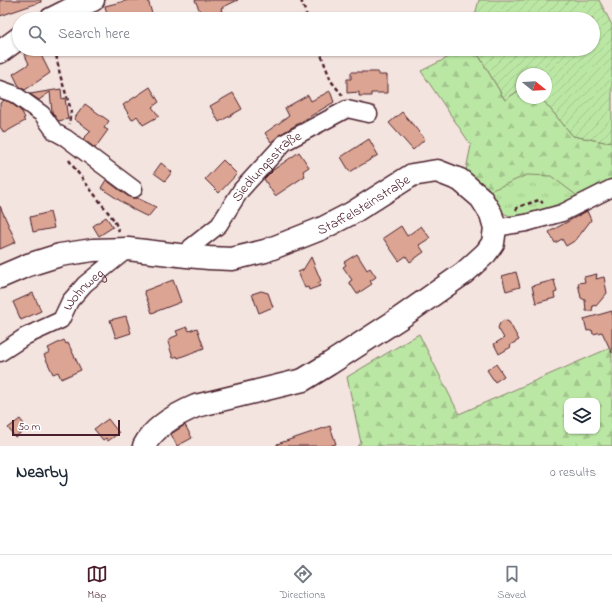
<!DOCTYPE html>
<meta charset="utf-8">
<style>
:root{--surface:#fff;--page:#f2f2f3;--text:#1f2937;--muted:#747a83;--line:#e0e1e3;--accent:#4a1f2b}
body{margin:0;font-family:"Indie Flower",sans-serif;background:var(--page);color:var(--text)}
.controls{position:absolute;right:12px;bottom:12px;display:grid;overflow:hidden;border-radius:8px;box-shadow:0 1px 3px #0004}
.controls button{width:36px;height:36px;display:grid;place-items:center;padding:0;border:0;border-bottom:1px solid var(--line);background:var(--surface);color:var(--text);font:20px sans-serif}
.compass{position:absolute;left:516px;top:68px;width:36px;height:36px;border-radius:50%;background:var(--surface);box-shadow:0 1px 3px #0004;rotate:108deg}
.scale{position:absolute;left:12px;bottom:10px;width:108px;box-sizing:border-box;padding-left:4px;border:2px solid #4a1f2b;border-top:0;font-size:11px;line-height:14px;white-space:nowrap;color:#4a1f2b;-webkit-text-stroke:3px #fff;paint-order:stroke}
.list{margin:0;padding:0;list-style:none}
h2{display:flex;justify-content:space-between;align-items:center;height:52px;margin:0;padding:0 16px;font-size:17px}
h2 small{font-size:13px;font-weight:400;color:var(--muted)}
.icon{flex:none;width:22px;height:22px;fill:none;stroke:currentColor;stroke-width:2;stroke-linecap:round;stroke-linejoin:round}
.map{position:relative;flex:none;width:612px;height:446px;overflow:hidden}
.search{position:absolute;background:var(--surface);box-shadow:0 1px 3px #0004;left:12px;right:12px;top:12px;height:44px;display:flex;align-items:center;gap:10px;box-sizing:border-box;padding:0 14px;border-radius:22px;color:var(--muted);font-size:15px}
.sheet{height:108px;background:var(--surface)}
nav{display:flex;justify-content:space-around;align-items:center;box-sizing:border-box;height:56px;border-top:1px solid var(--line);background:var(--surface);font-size:11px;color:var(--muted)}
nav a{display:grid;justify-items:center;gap:2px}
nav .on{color:var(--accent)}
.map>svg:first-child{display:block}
</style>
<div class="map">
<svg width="612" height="446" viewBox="0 0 612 446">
<defs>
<pattern id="forest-firs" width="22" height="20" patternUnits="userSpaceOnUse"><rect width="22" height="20" fill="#bbe7a4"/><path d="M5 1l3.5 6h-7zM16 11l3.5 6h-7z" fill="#a2c68d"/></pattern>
<pattern id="park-tufts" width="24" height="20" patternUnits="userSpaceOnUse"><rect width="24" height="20" fill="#bbe7a4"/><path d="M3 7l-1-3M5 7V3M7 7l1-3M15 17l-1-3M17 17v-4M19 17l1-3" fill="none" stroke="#a2c68d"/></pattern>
<pattern id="garden-furrows" width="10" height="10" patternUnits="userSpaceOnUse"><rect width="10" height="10" fill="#bbe7a4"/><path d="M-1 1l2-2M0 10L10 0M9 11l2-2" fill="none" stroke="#a2c68d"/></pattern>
</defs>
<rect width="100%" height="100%" fill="#f4e4df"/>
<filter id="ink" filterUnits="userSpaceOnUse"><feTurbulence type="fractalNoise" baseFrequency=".025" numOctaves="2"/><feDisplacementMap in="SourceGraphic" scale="8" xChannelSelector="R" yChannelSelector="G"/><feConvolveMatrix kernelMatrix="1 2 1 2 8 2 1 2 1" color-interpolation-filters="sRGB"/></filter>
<g filter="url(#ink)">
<!-- forest -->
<path fill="url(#forest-firs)" stroke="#828368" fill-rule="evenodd" d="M457,49H475L505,100L522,88V98H541L573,136L605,142L612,141V182L580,198L485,193L465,175L471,145L421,71L451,56Z
M419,334L459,414L612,347V446H357L361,443L347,377ZM567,401H597V431H567Z"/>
<!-- park -->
<path fill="url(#park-tufts)" stroke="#828368" d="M527,175L551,176L580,198L528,217L510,216L498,211L485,193Z"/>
<!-- garden -->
<path fill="url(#garden-furrows)" stroke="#828368" d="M479,0H599L612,25V141L605,142L573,136L541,98H546V74H522V88L505,100L475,49H593V19H474Z"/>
<!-- building -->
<path fill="#dca593" stroke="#4a1f2b" d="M0,0H41V2L0,16Z
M129,0H148L153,17L145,19H108L105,6Z
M195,0H238L221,8L222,11L212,15L211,12L202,16Z
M32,49H38L50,73L25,90L19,86L13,74L29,64L24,53Z
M351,72H378V75H387V93H371V96H359V92L347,93V79H351Z
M150,87L159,102L152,107L159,116L143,125L137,116L132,120L123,105Z
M61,89L62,99L65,98L68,119L58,121L52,112L50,92L39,100L30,94Z
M330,91L334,102L281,134L271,142L265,133L289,116L285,108L308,95L311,101Z
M233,93L242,109L219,122L210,106Z
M4,100L10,102L22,112L25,118L23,119L25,121L4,133L0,127V103Z
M85,104L109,121L104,128L108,130L95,148L83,139L91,131L74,119Z
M402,112L425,139L413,150L389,123Z
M369,139L378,155L350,172L341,157Z
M299,152L309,167L303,171L305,176L275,196L264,179L273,170Z
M223,160L237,174L219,193L205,179Z
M161,163L172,172L165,181L154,173Z
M106,180L129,197L132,198H137L156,207L148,217L134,210L101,188Z
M0,206L16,242L0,249Z
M587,211L591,220L576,240L566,246L562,239L555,243L549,232Z
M50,212L54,228L33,232L30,217Z
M106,217L113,227L99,236L93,226Z
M401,226L407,236L421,226L430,238L419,245L424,252L410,262L406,256L399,261L383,238Z
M357,254L367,270L370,268L376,277L370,281L372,284L357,294L349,282L352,280L343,267L346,265L344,262Z
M311,257L321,281L318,283L320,286L309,290L308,287L305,288L298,272L303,270Z
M516,272L520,287L506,291L502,276Z
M597,274L596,279L604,277L607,293L596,306L593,305L592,311H586L585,300L581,298L578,283L585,282L584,277Z
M173,280L181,302L152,313L144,291Z
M554,280L557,292L554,293L555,298L536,303L532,286Z
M261,291L268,293L273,307L259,313L252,294Z
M33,293L41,311L21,320L13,302Z
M612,311V353L602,332L593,334L592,330L587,331L584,319Z
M126,316L131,333L116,338L110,320Z
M504,320L509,322L519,340L510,345L511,347L499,354L494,344L504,338L498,328L500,323Z
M187,327L189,331L197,328L204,348L178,358L177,356L173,358L168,342L171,338L178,335L176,331Z
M64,340L66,344L68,343L81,370L61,379L58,372L53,374L44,355L50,352L48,348Z
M496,364L504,376L495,382L487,370Z
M20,419L27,428L15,437L8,428Z
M108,419L119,433L108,441L106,438L103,440L94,429Z
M185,425L192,438L177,446L171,434Z
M330,426L336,444L329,446H277V444Z"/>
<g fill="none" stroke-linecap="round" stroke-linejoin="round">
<!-- street casing -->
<g stroke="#4a1f2b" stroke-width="19">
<g id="street">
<path d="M0,89L14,94L42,114L55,132L66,138L134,189"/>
<path d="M495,228L526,223L562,213L612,188"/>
<path id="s1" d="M187,256L191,247L219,225L241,190L285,142L347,109L369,114"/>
<path id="s2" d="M0,353L26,336L61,320L70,301L85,284L128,249"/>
</g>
</g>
<!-- secondary casing -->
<g stroke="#4a1f2b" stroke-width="25">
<g id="secondary">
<path d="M51,19L71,9L93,0"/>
<path d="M0,52L19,38"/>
<path id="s3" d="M0,277L28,265L60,255L93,250L128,249L187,256L209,258L232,259L265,251L323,228L352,213L412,175L437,171L460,180L481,198L491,214L495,228L493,243L486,253L464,273L400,318L329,364L303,380L196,406C177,414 154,427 144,446"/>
</g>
</g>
<!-- path -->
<path stroke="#4a1f2b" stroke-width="2.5" stroke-dasharray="4 3" stroke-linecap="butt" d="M301,0L308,19
M55,49L60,75L71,110L69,124
M319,49L331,81L343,96
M69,160L75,169L114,220L119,231
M516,210L518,207L539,200L543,203"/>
<!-- street -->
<use href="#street" stroke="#fff" stroke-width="16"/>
<!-- secondary -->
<use href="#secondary" stroke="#fff" stroke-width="22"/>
</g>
</g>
<g text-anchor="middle" stroke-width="3.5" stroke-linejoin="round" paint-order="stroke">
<!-- street labels -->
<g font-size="14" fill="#4a1f2b" stroke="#fff">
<text dy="5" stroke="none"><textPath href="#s1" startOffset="122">Siedlungsstraße</textPath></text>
<text dy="5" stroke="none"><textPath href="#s3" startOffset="380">Staffelsteinstraße</textPath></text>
<text dy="5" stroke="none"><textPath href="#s2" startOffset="108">Wohnweg</textPath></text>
</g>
</g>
</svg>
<div class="controls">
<button><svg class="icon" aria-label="layers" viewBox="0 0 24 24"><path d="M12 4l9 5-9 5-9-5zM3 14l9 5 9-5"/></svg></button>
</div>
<svg class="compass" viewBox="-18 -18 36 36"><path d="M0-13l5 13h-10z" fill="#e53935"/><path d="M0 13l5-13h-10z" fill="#747a83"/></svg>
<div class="scale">50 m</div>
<div class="search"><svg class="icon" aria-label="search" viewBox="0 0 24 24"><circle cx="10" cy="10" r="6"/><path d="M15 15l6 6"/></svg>Search here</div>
</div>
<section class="sheet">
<h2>Nearby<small>0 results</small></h2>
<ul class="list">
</ul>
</section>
<nav>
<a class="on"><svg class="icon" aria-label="map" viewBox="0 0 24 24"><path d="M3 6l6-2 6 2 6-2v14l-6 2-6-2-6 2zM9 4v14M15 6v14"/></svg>Map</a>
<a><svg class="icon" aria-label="directions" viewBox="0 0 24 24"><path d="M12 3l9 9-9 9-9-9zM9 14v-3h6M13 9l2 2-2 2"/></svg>Directions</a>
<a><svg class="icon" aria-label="saved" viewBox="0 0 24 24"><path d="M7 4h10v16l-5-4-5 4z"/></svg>Saved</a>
</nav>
